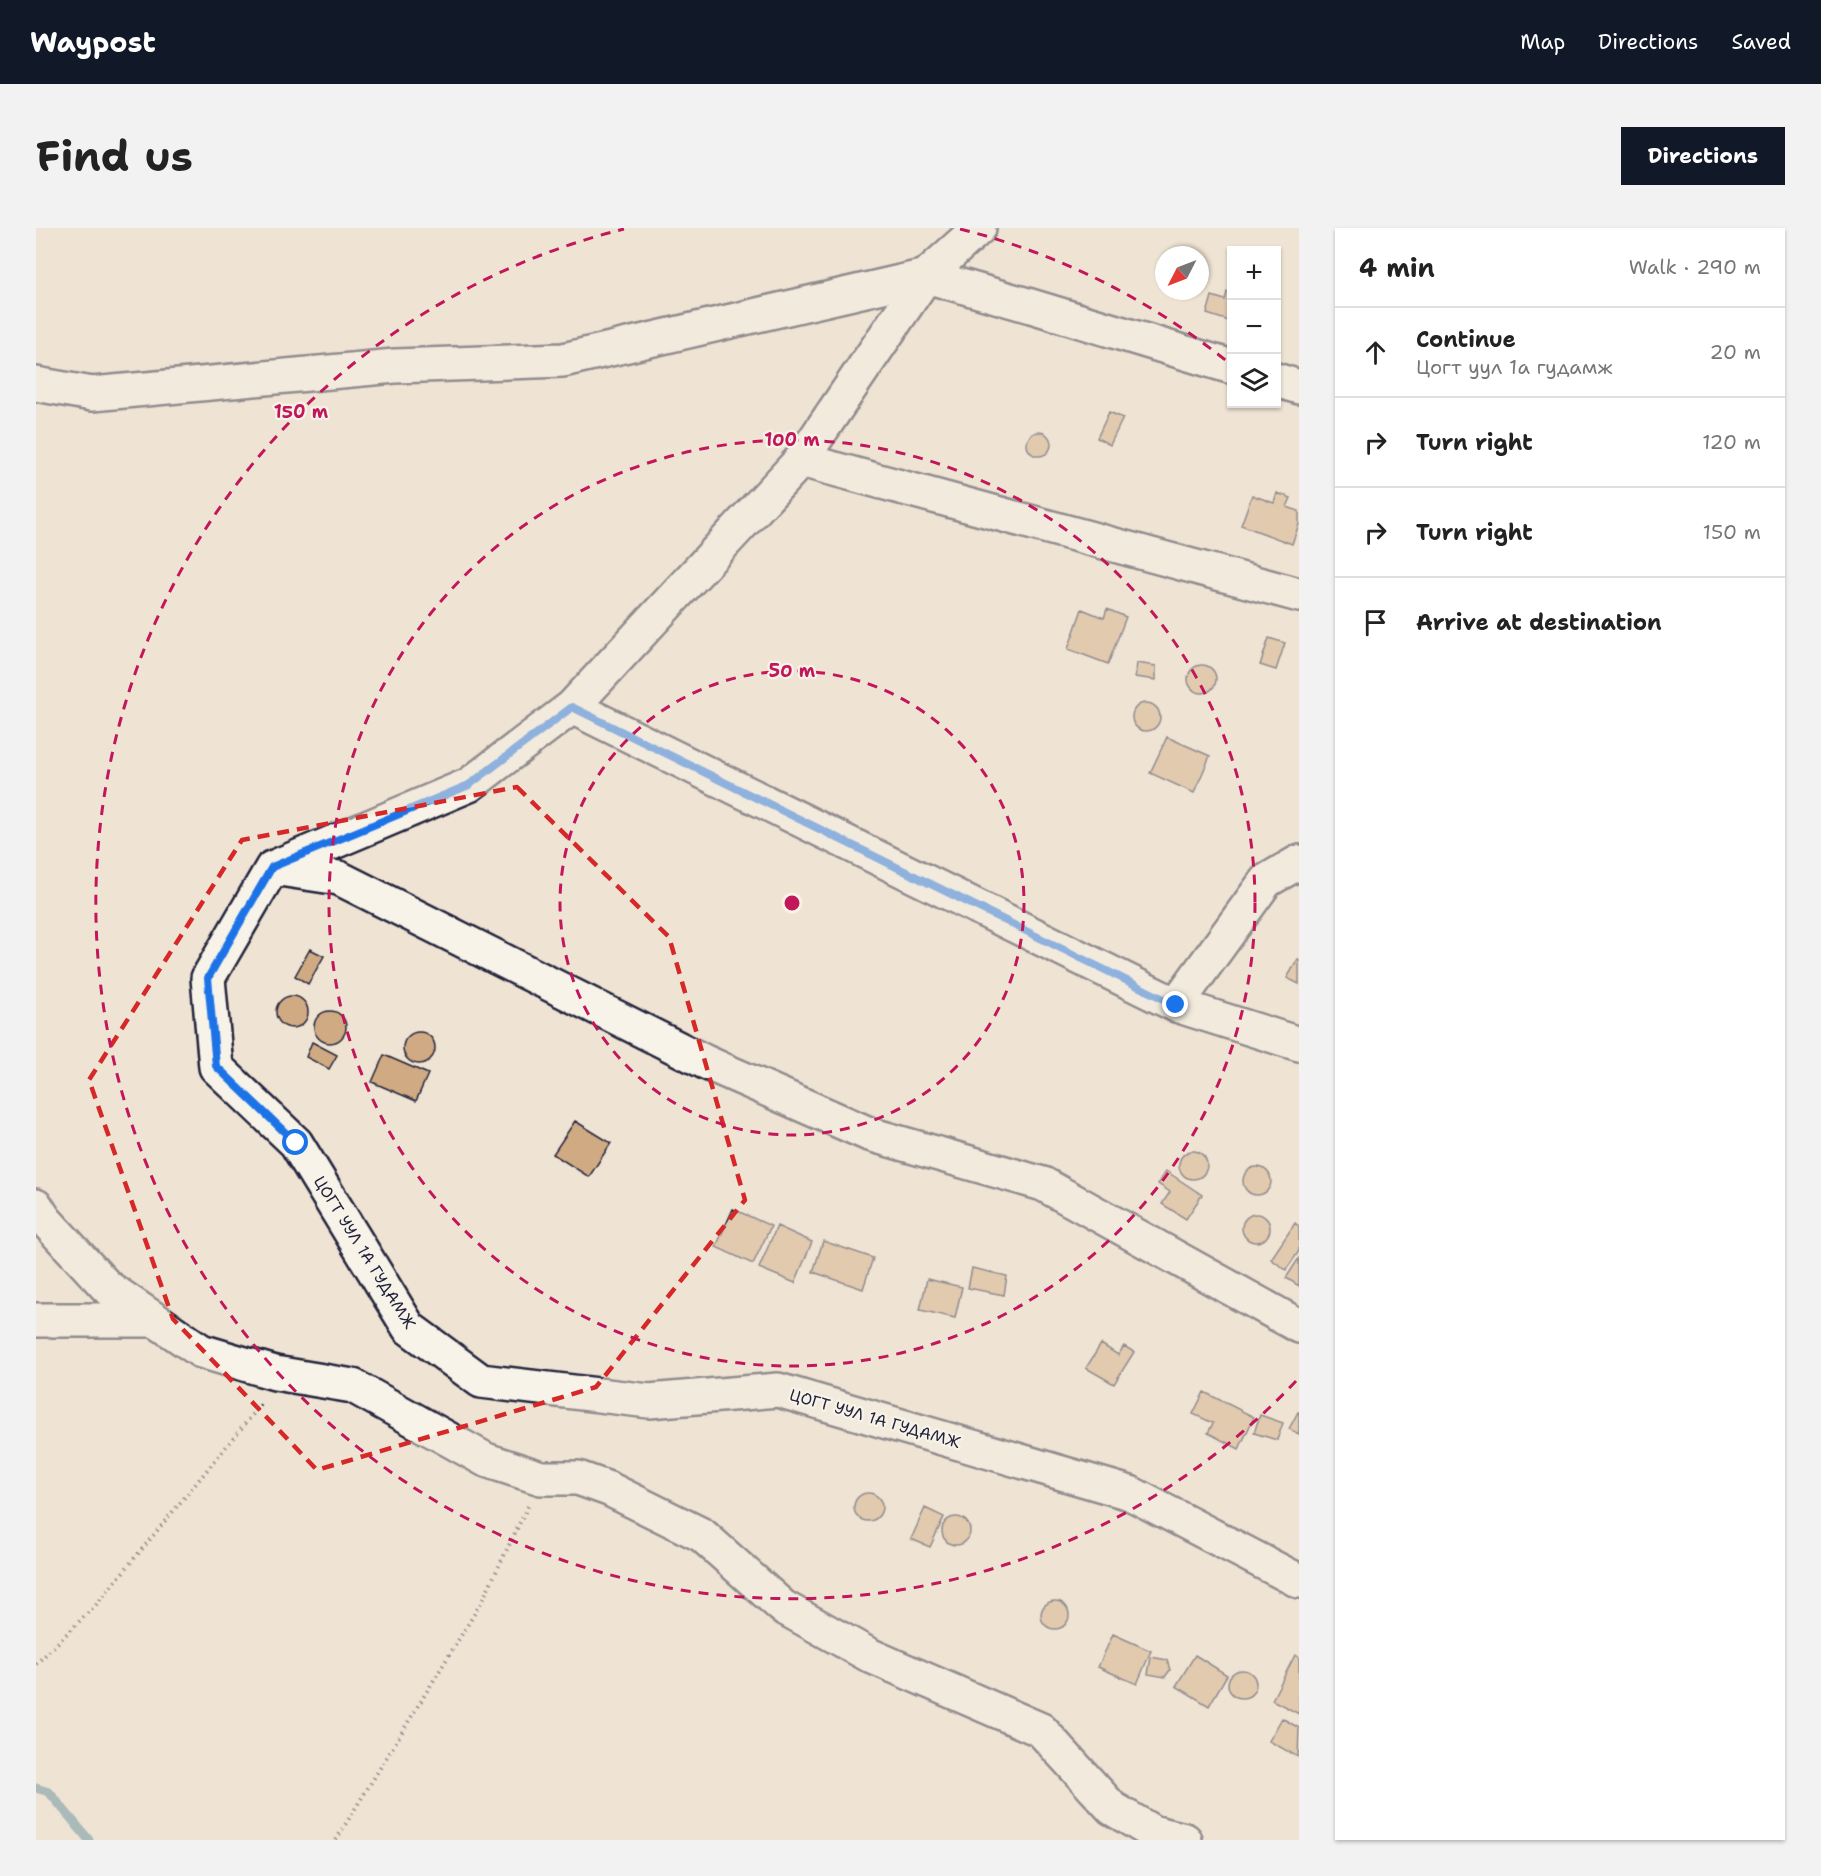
<!DOCTYPE html>
<meta charset="utf-8">
<style>
:root{--surface:#fff;--page:#f2f2f2;--text:#222;--muted:#767676;--line:#e0e0e0;--accent:#111827}
body{margin:0;font-family:"Shantell Sans",sans-serif;background:var(--page);color:var(--text)}
.controls{position:absolute;right:18px;top:18px;display:grid;overflow:hidden;border-radius:0px;box-shadow:0 2px 4px #0004}
.controls button{width:54px;height:54px;display:grid;place-items:center;padding:0;border:0;border-bottom:2px solid var(--line);background:var(--surface);color:var(--text);font:30px sans-serif}
.compass{position:absolute;left:1119px;top:18px;width:54px;height:54px;border-radius:50%;background:var(--surface);box-shadow:0 2px 4px #0004;rotate:228deg}
.stop{position:absolute;width:18px;height:18px;margin:-14px;border:4px solid #1a73e8;border-radius:50%;background:#fff}
.stop.end{background:#1a73e8;border-color:#fff;box-shadow:0 2px 6px #0008}
.list{margin:0;padding:0;list-style:none}
h2{display:flex;justify-content:space-between;align-items:center;height:78px;margin:0;padding:0 24px;font-size:26px}
h2 small{font-size:20px;font-weight:400;color:var(--muted)}
.list li{display:grid;grid-template-columns:39px 1fr auto;gap:18px;align-items:center;box-sizing:border-box;height:90px;padding:0 24px;border-top:2px solid var(--line)}
.list b{display:block;font-size:22px;white-space:nowrap}
.list p{margin:0;font-size:20px;white-space:nowrap;color:var(--muted)}
.list em{font-size:20px;font-style:normal;color:var(--muted)}
.icon{flex:none;width:33px;height:33px;fill:none;stroke:currentColor;stroke-width:2;stroke-linecap:round;stroke-linejoin:round}
.map{position:relative;flex:none;width:1263px;height:1612px;overflow:hidden;border-radius:0px}
header{display:flex;align-items:center;gap:36px;box-sizing:border-box;height:84px;padding:0 30px;background:var(--accent);color:#fff}
header strong{font-size:28px}
nav{display:flex;gap:33px;margin-inline-start:auto;font-size:21px}
.intro{display:flex;align-items:center;justify-content:space-between;box-sizing:border-box;height:144px;padding:0 36px}
h1{margin:0;font-size:42px}
.button{padding:15px 27px;border-radius:0px;background:var(--accent);color:#fff;font-size:21px;font-weight:700}
main{display:flex;gap:36px;padding:0 36px}
aside{flex:1;background:var(--surface);border-radius:0px;box-shadow:0 2px 4px #0004}
.map>svg:first-child{display:block}
</style>
<header>
<strong>Waypost</strong>
<nav><a>Map</a><a>Directions</a><a>Saved</a></nav>
</header>
<div class="intro"><h1>Find us</h1><a class="button">Directions</a></div>
<main>
<div class="map">
<svg width="1263" height="1612" viewBox="0 0 1263 1612">
<rect width="100%" height="100%" fill="#efe4d4"/>
<filter id="ink" filterUnits="userSpaceOnUse"><feTurbulence type="fractalNoise" baseFrequency=".0167" numOctaves="2"/><feDisplacementMap in="SourceGraphic" scale="12" xChannelSelector="R" yChannelSelector="G"/><feConvolveMatrix kernelMatrix="1 2 1 2 8 2 1 2 1" color-interpolation-filters="sRGB"/></filter>
<g filter="url(#ink)">
<g fill="none" stroke-linecap="round" stroke-linejoin="round">
<!-- stream -->
<path stroke="#58879a" stroke-width="9" d="M0,1560L13,1564L53,1612"/>
</g>
<!-- building -->
<path fill="#d0aa82" stroke="#22223b" stroke-width="1.5" d="M1191,64L1196,65V94L1171,86L1176,68L1189,72Z
M1073,184L1087,190L1074,217L1061,210Z
M991 216a12 12 0 1 1 24 0a12 12 0 1 1-24 0Z
M1241,265L1255,270L1251,279L1263,283V296L1256,316L1205,297L1216,267L1238,275Z
M1046,381L1068,390L1071,381L1090,389L1072,436L1032,421Z
M1233,410L1249,415L1240,442L1224,437Z
M1101,435L1120,438V452L1099,449Z
M1152 451a14 14 0 1 1 28 0a14 14 0 1 1-28 0Z
M1096 489a14 14 0 1 1 28 0a14 14 0 1 1-28 0Z
M1131,509L1174,528L1158,565L1114,545Z
M274,721L288,728L272,756L259,748Z
M1262,731L1263,732V756L1251,750Z
M240 784a16 16 0 1 1 32 0a16 16 0 1 1-32 0Z
M278 799a16 16 0 1 1 32 0a16 16 0 1 1-32 0Z
M367 820a16 16 0 1 1 32 0a16 16 0 1 1-32 0Z
M276,814L301,827L293,841L270,829Z
M348,827L392,846L380,873L336,854Z
M539,893L575,915L553,949L517,926Z
M1143 937a14 14 0 1 1 28 0a14 14 0 1 1-28 0Z
M1207 953a14 14 0 1 1 28 0a14 14 0 1 1-28 0Z
M1130,943L1166,967L1150,991L1126,976L1134,964L1122,956Z
M697,981L735,998L717,1036L680,1019Z
M1206 1000a14 14 0 1 1 28 0a14 14 0 1 1-28 0Z
M1259,995L1263,998V1023L1250,1042L1235,1031Z
M741,998L776,1014L759,1055L723,1040Z
M787,1013L837,1030L827,1061L777,1044Z
M1263,1030V1058L1250,1050Z
M936,1040L971,1048L968,1067L932,1060Z
M891,1051L926,1059L919,1090L884,1082Z
M1065,1116L1082,1127L1088,1118L1098,1124L1078,1156L1050,1140Z
M1168,1164L1218,1189L1203,1221L1172,1205L1177,1195L1157,1186Z
M1262,1184H1263V1206L1253,1201Z
M1224,1187L1247,1195L1241,1212L1218,1205Z
M818 1279a14 14 0 1 1 28 0a14 14 0 1 1-28 0Z
M889,1280L908,1289L894,1319L875,1311Z
M906 1303a14 14 0 1 1 28 0a14 14 0 1 1-28 0Z
M1005 1387a14 14 0 1 1 28 0a14 14 0 1 1-28 0Z
M1077,1406L1115,1423L1101,1456L1062,1439Z
M1159,1427L1191,1447L1173,1478L1140,1458Z
M1259,1427L1263,1429V1486L1236,1472Z
M1115,1429L1131,1432L1134,1442L1129,1449L1112,1446Z
M1192 1456a14 14 0 1 1 28 0a14 14 0 1 1-28 0Z
M1246,1490L1263,1500L1262,1529L1233,1513Z"/>
<g fill="none" stroke-linecap="round" stroke-linejoin="round">
<!-- minor casing -->
<g stroke="#22223b" stroke-width="38">
<path id="minor" d="M943,0L890,48L765,232L536,479L433,557L236,640L172,750L180,839L260,915L373,1100L445,1153L613,1173L742,1162L1094,1265L1263,1353
M1240,152L1263,159
M0,156L56,166L359,138L527,132L890,48L995,78L1196,139
M765,232L1263,367
M536,479L1140,777L1263,816
M237,640L303,650L669,834L833,906L1007,956L1263,1098
M1140,777L1230,653L1263,634
M0,978L9,992L71,1059L165,1123L239,1145L317,1158L450,1232L505,1250H542L573,1261L666,1307L747,1379L835,1428L1005,1502L1076,1580L1116,1604L1149,1612
M0,1092H119"/>
</g>
<!-- path -->
<path stroke="#22223b" stroke-width="4" stroke-dasharray="1.5 4.5" stroke-linecap="butt" d="M0,1436L60,1377L227,1174
M300,1612L445,1375L492,1278"/>
<!-- minor -->
<use href="#minor" stroke="#f7f3e8" stroke-width="33"/>
</g>
</g>
<g fill="none" stroke-linecap="round" stroke-linejoin="round" filter="url(#ink)">
<!-- route -->
<path stroke="#1a73e8" stroke-width="8" d="M260,915L180,838L172,750L236,639L433,557L536,479L1140,777"/>
</g>
<!-- marked area -->
<path d="M0 0H1263V1612H0ZM481,559L633,709L709,972L560,1159L281,1242L137,1091L53,852L206,612Z" fill="#efe4d4" fill-opacity=".55" fill-rule="evenodd"/>
<path fill="none" stroke="#d62828" stroke-width="4.5" stroke-dasharray="12 8" stroke-linejoin="round" d="M481,559L633,709L709,972L560,1159L281,1242L137,1091L53,852L206,612Z"/>
<!-- distance rings -->
<g fill="none" stroke="#c2185b" stroke-width="3" stroke-dasharray="10 8">
<circle cx="756" cy="675" r="232"/>
<circle cx="756" cy="675" r="463"/>
<path d="M1260 1153A695 695 0 1 1 588 1M924 1A695 695 0 0 1 1193 135"/>
</g>
<g text-anchor="middle" stroke-width="4.5" stroke-linejoin="round" paint-order="stroke">
<!-- street labels -->
<g font-size="16" fill="#22223b" stroke="#f7f3e8">
<text transform="translate(329 1024) rotate(58)" y="6">ЦОГТ УУЛ 1А ГУДАМЖ</text>
<text transform="translate(839 1190) rotate(16)" y="6">ЦОГТ УУЛ 1А ГУДАМЖ</text>
</g>
</g>
<circle cx="756" cy="675" r="9" fill="#c2185b" stroke="#f7f3e8" stroke-width="3"/>
<g font-size="18" text-anchor="middle" font-weight="bold" fill="#c2185b" stroke="#f7f3e8" stroke-width="4.5" stroke-linejoin="round" paint-order="stroke">
<text x="265" y="190">150 m</text>
<text x="756" y="218">100 m</text>
<text x="756" y="449">50 m</text>
</g>
</svg>
<div class="controls">
<button>+</button>
<button>−</button>
<button><svg class="icon" aria-label="layers" viewBox="0 0 24 24"><path d="M12 4l9 5-9 5-9-5zM3 14l9 5 9-5"/></svg></button>
</div>
<svg class="compass" viewBox="-18 -18 36 36"><path d="M0-13l5 13h-10z" fill="#e53935"/><path d="M0 13l5-13h-10z" fill="#767676"/></svg>
<div class="stop" style="left:260px;top:915px"></div>
<div class="stop end" style="left:1140px;top:777px"></div>
</div>
<aside>
<h2>4 min<small>Walk · 290 m</small></h2>
<ul class="list">
<li><svg class="icon" aria-label="ahead" viewBox="0 0 24 24"><path d="M12 20V5M6 11l6-6 6 6"/></svg><div><b>Continue</b><p>Цогт уул 1а гудамж</p></div><em>20 m</em></li>
<li><svg class="icon" aria-label="right" viewBox="0 0 24 24"><path d="M7 20v-9h11M14 6l5 5-5 5"/></svg><div><b>Turn right</b></div><em>120 m</em></li>
<li><svg class="icon" aria-label="right" viewBox="0 0 24 24"><path d="M7 20v-9h11M14 6l5 5-5 5"/></svg><div><b>Turn right</b></div><em>150 m</em></li>
<li><svg class="icon" aria-label="arrive" viewBox="0 0 24 24"><path d="M6 21V4h12l-3 4 3 4H6"/></svg><div><b>Arrive at destination</b></div></li>
</ul>
</aside>
</main>
